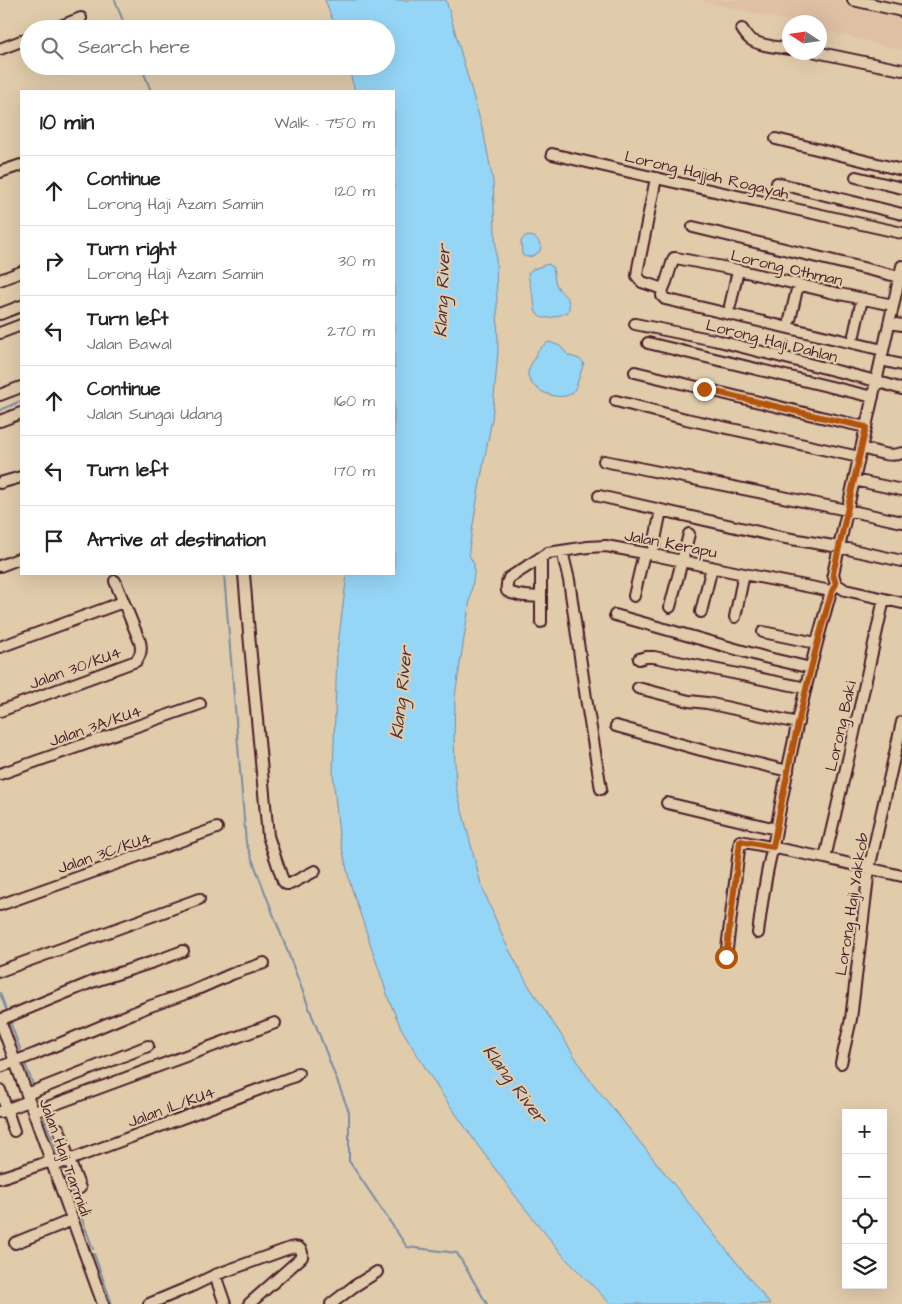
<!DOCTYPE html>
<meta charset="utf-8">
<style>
:root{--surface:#fff;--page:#f6f6f6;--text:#222;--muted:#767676;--line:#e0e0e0}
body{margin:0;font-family:"Architects Daughter",sans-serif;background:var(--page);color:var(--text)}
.controls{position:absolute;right:15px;bottom:15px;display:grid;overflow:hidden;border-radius:0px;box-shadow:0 5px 20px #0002}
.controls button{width:45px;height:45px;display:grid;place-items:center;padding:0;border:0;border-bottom:1px solid var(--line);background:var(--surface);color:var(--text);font:25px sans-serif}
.compass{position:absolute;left:782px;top:15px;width:45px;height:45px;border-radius:50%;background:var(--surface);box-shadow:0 5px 20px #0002;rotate:282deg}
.stop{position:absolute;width:15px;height:15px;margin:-11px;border:4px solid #b45309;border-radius:50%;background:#fff}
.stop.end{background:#b45309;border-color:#fff;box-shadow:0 1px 5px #0008}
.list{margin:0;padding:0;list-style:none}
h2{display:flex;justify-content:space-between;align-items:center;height:65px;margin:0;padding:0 20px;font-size:21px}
h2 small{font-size:16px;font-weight:400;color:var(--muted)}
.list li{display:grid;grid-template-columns:32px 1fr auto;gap:15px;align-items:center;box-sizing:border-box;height:70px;padding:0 20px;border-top:1px solid var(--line)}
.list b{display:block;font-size:19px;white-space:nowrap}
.list p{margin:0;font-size:16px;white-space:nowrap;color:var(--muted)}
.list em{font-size:16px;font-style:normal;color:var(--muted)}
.icon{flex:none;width:28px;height:28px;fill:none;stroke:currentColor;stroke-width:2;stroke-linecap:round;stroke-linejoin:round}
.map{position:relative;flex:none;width:902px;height:1304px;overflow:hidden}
.search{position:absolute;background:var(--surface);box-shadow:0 5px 20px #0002;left:20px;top:20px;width:375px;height:55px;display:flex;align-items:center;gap:12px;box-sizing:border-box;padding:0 18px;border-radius:28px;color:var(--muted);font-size:19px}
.panel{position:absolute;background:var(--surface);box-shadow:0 5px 20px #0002;left:20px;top:90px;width:375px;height:485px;border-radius:0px}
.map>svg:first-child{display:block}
</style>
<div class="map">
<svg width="902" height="1304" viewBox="0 0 902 1304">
<rect width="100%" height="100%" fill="#e0cbaa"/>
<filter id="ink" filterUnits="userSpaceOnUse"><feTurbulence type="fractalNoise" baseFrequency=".02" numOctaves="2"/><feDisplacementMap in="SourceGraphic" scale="10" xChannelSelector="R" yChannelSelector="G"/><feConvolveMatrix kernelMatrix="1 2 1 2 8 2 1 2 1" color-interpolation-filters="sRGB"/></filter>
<g filter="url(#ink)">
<!-- built -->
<path fill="#dfc0a4" d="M702,0H841L902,14V50L820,29V22H793L702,1Z"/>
<!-- water -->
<path fill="#95d5f6" stroke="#778ca5" d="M325,0H446L484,134L493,182L496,255L498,352L492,419L479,488L469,549V555L474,564V574L455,696L454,739L456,787L481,884L505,942L527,983L567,1044L586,1075L770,1304H610L599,1292L566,1259L519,1201L479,1147L439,1090L401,1028L389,1000L350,883L339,835L333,774L337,652L347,574H394V91H355L348,66H386V29H336Z
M525,236C536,236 538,238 541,248L539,252C533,256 529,259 522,255L521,241Z
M548,264L553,267C554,272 554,279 556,284C561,296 573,296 568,312C559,315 541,324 536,312C534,309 535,304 534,300C532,291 529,283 528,273L533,269Z
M549,342L560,346L568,355L579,359L584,363C581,370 577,388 572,393C560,403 528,390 528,374C528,369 532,363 534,359C537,351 541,346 549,342Z"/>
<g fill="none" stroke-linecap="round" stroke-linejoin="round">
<!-- stream -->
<path stroke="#778ca5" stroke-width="2" d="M115,0L126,29
M141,66L151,91
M0,410L21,401
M224,574L246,843L349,1112V1161L407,1247L457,1253L487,1304
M0,993L7,1012
M9,1019L22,1054
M24,1061L34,1087
M36,1094L41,1105
M43,1113L59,1157
M63,1167L93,1249
M94,1254L112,1304"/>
<!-- minor casing -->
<g stroke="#4a1f2b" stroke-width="14">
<path id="minor" d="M853,0L902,11
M53,29L81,18
M742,29C744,32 747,37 750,39C759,46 778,47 790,49
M0,49L29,38
M816,52L902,70
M776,139L902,170
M552,154L656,178L902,233
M0,172L21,165
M856,177L902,188
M656,178L638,268L637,276L642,282L663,289L666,282L673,260L674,258H676L738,270L830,292L893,305
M777,183L902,214
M693,227L900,277
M902,266L833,574L836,584L845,590L902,603
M0,280L21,272
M663,289L662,296L665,299L883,350
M730,306L738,270
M0,314L21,306
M790,320L798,285
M889,323L902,325
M635,324L719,341L774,355L876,381L902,389
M0,333L21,325
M854,335L862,299
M648,343L873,397
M881,360L902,365
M635,372L821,417L866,427
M0,395L21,387
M616,401L686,419L859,457
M0,421L21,413
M861,448C875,451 889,458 902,453
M604,461L847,510L902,522
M854,480L902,490
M0,483L21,477
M599,496L780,537L839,547L902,561
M562,551L569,580L586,698L601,789
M652,555L661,510
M541,558V622
M0,566L21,558
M244,574L250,645L268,836L283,881L286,884H290L315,871
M634,596L644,553
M541,597C530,596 517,597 507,591C506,586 507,582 509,578L548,553L588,547L606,546L644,553L744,574L831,591
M670,607L689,534
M701,612L712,567
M615,615L764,657L811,668
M735,617L744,574
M763,632L816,643
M0,647L123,602
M639,659L646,657H654L806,688
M638,688L689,701L707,703L798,723
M0,711L136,661C141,655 142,650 140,642L115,581
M616,726L701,750L788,771
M0,774L200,704
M667,803L776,829
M825,858L850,751L884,599
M0,905L217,828
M758,933C762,904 765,875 773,847C788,761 807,675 831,591L835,586
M726,957L740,841L825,858L902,876
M0,971L199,899
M0,1020L103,1304
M0,1020L92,982L156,961L183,951
M841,1063L851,1019L869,869L902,722
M0,1067L35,1054L145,1008L193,991L232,974L264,963
M0,1090L14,1131
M27,1094L148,1046
M0,1112L29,1101
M34,1112L275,1023
M59,1129L69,1160L80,1188
M53,1166L295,1076L298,1073
M0,1178L51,1161
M15,1243L72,1220
M215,1275L225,1304
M149,1304L192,1286L215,1275L290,1248C298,1246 303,1248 302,1257L249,1304
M331,1304L353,1287L377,1272"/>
</g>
<!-- minor -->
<use href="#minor" stroke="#e0cbaa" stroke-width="10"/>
</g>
</g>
<g fill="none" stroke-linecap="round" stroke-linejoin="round" filter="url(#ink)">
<!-- route -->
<path stroke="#b45309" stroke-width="6" d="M704,389L820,417L866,427L833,574L836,584L832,591C807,675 789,761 773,847L740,841L726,957"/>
</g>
<g text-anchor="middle" stroke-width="4.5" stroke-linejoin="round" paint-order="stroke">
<!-- street labels -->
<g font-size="16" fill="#4a1f2b" stroke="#e0cbaa">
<text transform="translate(707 174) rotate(13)" y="6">Lorong Hajjah Rogayah</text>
<text transform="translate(787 267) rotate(13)" y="6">Lorong Othman</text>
<text transform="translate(772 340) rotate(14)" y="6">Lorong Haji Dahlan</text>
<text transform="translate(671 543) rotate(11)" y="6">Jalan Kerapu</text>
<text transform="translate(75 667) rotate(-20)" y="6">Jalan 30/KU4</text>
<text transform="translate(95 725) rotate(-19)" y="6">Jalan 3A/KU4</text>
<text transform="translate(840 726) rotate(-77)" y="6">Lorong Baki</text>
<text transform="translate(104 852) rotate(-19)" y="6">Jalan 3C/KU4</text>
<text transform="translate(851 904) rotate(-81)" y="6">Lorong Haji Yakkob</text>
<text transform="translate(171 1106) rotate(-20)" y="6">Jalan 1L/KU4</text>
<text transform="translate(66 1157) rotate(70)" y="6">Jalan Haji Tarmidi</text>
</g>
<!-- water labels -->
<g font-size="18" font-style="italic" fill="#52313f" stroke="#e0cbaa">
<text transform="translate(442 291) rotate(-88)" y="6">Klang River</text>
<text transform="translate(401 693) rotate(-84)" y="6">Klang River</text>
<text transform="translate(515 1084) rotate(53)" y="6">Klang River</text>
</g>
</g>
</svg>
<div class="controls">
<button>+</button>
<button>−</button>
<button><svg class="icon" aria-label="locate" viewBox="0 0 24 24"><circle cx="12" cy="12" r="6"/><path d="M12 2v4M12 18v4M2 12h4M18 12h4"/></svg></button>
<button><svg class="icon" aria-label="layers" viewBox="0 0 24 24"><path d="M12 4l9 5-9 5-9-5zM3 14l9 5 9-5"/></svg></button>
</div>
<svg class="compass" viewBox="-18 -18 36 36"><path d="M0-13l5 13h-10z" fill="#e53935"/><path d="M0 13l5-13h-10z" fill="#767676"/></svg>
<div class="stop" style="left:726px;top:957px"></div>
<div class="stop end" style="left:704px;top:389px"></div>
<div class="search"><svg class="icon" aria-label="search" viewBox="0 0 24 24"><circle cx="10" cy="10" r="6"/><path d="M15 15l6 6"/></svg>Search here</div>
<section class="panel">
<h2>10 min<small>Walk · 750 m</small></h2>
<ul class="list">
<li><svg class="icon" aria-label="ahead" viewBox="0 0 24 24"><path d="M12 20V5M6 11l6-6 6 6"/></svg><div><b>Continue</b><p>Lorong Haji Azam Samin</p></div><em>120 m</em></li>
<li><svg class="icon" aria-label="right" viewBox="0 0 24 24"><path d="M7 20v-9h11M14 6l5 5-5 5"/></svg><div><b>Turn right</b><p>Lorong Haji Azam Samin</p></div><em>30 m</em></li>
<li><svg class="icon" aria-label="left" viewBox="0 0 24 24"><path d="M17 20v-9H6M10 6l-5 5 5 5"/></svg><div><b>Turn left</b><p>Jalan Bawal</p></div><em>270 m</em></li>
<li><svg class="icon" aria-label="ahead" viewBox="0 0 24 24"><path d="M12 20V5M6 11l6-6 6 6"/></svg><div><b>Continue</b><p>Jalan Sungai Udang</p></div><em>160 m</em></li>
<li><svg class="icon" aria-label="left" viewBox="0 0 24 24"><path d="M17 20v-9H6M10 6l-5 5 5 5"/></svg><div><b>Turn left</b></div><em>170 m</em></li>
<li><svg class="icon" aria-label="arrive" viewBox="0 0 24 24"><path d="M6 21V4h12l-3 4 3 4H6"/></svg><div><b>Arrive at destination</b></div></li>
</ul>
</section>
</div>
